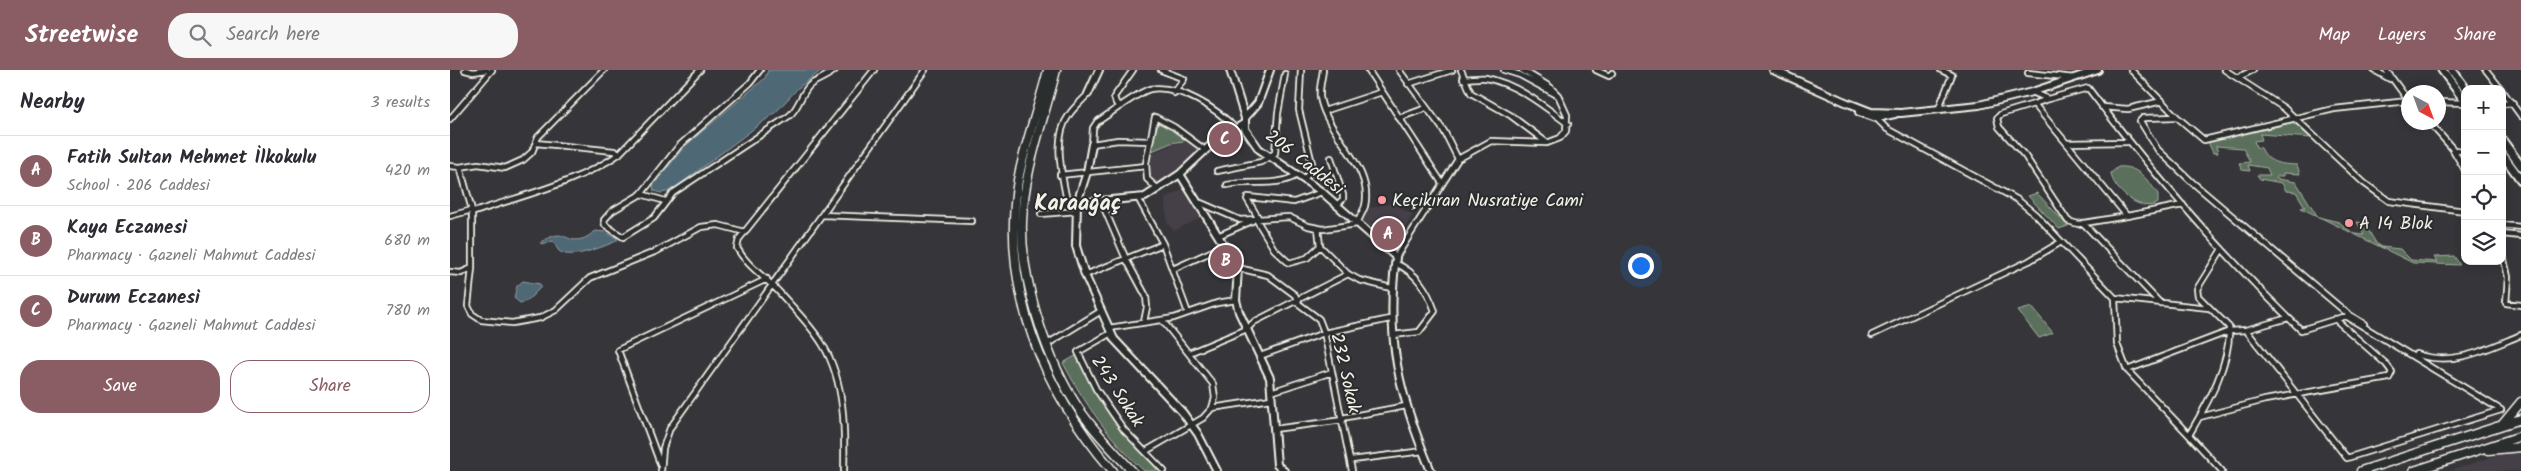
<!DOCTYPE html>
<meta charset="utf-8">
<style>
:root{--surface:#fff;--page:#f7f7f7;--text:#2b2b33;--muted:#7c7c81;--line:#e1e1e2;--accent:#8a5d65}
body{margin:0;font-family:Kalam,sans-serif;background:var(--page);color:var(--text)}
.controls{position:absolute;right:15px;top:15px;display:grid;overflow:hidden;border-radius:10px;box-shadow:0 2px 8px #0003}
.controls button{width:45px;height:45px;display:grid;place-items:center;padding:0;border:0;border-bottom:1px solid var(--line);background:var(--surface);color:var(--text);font:25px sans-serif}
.compass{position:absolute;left:1951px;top:15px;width:45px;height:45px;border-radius:50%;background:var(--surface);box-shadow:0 2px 8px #0003;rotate:139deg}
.you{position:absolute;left:1190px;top:195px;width:18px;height:18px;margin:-12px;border:4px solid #fff;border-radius:50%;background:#1a73e8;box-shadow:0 0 0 8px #1a73e833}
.badge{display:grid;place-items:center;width:32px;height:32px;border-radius:50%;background:var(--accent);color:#fff;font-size:16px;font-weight:700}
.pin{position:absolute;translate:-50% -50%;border:2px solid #fff;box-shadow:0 1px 5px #0006}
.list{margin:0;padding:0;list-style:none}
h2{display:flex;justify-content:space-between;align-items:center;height:65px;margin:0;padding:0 20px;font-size:21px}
h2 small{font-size:16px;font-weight:400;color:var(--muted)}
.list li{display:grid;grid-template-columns:32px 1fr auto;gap:15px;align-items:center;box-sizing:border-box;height:70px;padding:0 20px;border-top:1px solid var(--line)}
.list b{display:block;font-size:19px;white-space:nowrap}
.list p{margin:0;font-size:16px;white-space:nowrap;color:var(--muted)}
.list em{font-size:16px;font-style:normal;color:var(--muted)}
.actions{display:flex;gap:10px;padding:15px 20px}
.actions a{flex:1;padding:11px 0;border:1px solid var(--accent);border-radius:20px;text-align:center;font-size:18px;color:var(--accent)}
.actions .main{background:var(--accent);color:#fff}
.icon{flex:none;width:28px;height:28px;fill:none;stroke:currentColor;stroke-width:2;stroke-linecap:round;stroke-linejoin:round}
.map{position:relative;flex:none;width:2071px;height:401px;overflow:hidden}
header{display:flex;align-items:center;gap:30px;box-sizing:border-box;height:70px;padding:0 25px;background:var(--accent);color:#fff}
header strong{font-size:24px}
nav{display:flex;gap:28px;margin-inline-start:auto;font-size:18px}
.search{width:350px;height:45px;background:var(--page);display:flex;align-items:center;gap:12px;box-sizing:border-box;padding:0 18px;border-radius:20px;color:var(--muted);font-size:19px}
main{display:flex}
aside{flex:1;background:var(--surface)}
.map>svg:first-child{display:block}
</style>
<header>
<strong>Streetwise</strong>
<div class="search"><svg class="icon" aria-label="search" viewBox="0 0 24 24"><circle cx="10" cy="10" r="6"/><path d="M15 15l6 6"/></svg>Search here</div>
<nav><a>Map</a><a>Layers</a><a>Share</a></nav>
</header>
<main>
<aside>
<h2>Nearby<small>3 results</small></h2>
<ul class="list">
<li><span class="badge">A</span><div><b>Fatih Sultan Mehmet İlkokulu</b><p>School · 206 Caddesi</p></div><em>420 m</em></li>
<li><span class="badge">B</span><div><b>Kaya Eczanesi</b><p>Pharmacy · Gazneli Mahmut Caddesi</p></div><em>680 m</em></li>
<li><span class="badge">C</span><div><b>Durum Eczanesi</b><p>Pharmacy · Gazneli Mahmut Caddesi</p></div><em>780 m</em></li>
</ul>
<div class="actions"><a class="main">Save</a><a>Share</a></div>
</aside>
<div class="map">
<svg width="2071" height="401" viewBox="0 0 2071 401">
<rect width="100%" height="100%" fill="#363539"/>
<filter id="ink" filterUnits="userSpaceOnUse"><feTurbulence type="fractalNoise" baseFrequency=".02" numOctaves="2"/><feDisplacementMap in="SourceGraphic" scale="10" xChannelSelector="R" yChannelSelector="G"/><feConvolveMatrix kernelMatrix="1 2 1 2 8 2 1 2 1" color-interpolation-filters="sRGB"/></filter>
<g filter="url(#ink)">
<!-- built -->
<path fill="#443f46" d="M731,72H740L749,80L729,103L708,115L699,104L698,95L703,82Z
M736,118L754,146L724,161L717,153L715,128Z
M942,133L963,145L945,174L940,177L912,152L919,138Z
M2071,377V401H2000Z"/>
<!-- green -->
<path fill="#5a6f5b" stroke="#a7b0a2" d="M709,52L739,70L721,73L702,81V70Z
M1838,53L1847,55L1861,68L1810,64L1812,70L1804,71L1806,77L1811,78C1819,94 1830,94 1847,95L1850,104L1833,103V106H1826L1827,109L1846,112L1868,147L1889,152L1904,164L1914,165L1907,152L1914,153L1926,173L1932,177L1950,179L1961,190L1987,192L1984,187L2004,186L2010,195L1963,193L1851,138L1855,137L1846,122L1836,121L1832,113L1810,109L1807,105H1820L1817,98L1798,95L1800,101L1792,100L1789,93L1800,92L1793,78L1766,76L1768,83H1763L1758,72Z
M1668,97C1687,95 1698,110 1708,124V133C1691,144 1662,119 1661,103Z
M1587,123L1618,156L1609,159L1578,126Z
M1582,237L1603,263L1589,268L1568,241Z
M627,285L663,349L711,401H694C660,370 634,333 613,293Z"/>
<!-- water -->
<path fill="#506875" stroke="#929fa3" d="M318,0H372L348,18L326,42L221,121L211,123L204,121L203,116L234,77L315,8Z
M146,161L155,162L167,168V171C154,176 120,191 109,181C107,179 105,174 103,171L95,174L90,173C116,155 113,174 132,169C137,168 142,163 146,161Z
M73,211L90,214L91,217L77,231L70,233L64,228L67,216Z"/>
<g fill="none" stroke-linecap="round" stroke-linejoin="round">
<!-- street casing -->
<g stroke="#f4f1e8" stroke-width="8">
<path id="street" d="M15,0L23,2L37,0
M310,0L300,13L229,76L191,124L162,141L154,150L155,155L173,167L204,148L223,123L339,46C349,38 351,23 360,15C366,10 377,7 385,0
M711,0L734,9L724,23
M851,0L849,40L862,93V100L854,109
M918,0L992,113
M949,0L994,61L1008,89
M1011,0L1021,23L1060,45L1096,72
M1054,0L1070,5L1107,25
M1146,0L1159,6L1162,3
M1681,0L1727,47L1754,70L1884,39L1958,31
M1775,0L1834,38L1914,113L1939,131L2015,141
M1924,0L1940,9
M1936,0L1958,30
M2036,0L2051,19
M1578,3L1624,8
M1789,7L1803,0
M1013,9C1021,9 1029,7 1036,8C1067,14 1094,36 1118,54
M958,14L1002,0
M2052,20L2071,46
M1582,22L1598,29L1638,18C1703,104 1773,185 1851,260L1896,246L2051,340L1897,388L1796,260
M1598,29L1584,34L1677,146L1733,135
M1988,32L2015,33
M1584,34L1551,44L1547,48L1549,57L1575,86L1618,151L1628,154L1677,146
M2052,34L2063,33
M671,36L666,33L664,27L683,0
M1652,37L1678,39L1712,31
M1488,40L1502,5L1491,0
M874,41L932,22
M1425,47L1437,59L1568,130L1586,145L1665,228
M1726,47L1693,48L1690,51L1708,80L1742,112L1898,244L1914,254
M949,48L976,38
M0,49L42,0
M1979,52L2002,78L2015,100
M699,71L668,70L642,74L643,58L647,52C658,45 690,21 700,19C728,14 768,39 786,59
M86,73L164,81L169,84
M1617,73L1678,72
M2004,80L2015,81
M881,88L893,125V129L887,135
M0,96L10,97L22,140V198L18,236L22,244L31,250L62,253L90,248L106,240L140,208L207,181L251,157L268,155L295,162
M10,97L28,94L55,98L73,90L82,82L88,67L154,0
M767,101L811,92L825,83L828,43L835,4
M610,105L696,96
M777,115C800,109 826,118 847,105
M708,119L697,109L696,93L705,47L724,57L755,80
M191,124L215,131
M688,128L713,174L738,243
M651,131L676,189L696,226L697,237L694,252
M627,133L616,126C611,101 603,67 619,45C624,37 632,31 638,24
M751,133L790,150L839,147L858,156L873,159L907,154C909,148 913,142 915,136C924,96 876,65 870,27C869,18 872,9 873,0
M22,143C69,126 128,113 169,84L250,0
M591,144L627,141
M372,145L522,151
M0,146L22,140
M806,149L824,179L839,193L857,188L870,176
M809,149L797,129L798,127L844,132L872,122
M1633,153L1710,233
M2052,155L2071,157
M868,158L870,176L898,204L909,210L941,218
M2052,164L2071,166
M770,165L802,151
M2052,181L2058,207L2056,233L2071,235
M946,187L1008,89L1041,71L1097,73L1110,68L1116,61L1117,45L1108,25L1100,17L1072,0
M788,198L818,205L845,225L849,234L869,249L874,262L902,401
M723,199L776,175
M0,202L11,203L22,198
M635,205L713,174
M1759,238L1665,228L1667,274L1677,300L1739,365C1757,334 1781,294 1779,257L1748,226L1747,219L1772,179
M712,250L763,314L765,328L762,338
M659,258L724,248L767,233L786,230
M661,263L628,282L646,319L674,360L714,401
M943,265L969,262L985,241C977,219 967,203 945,193
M1422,265L1579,191L1611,172
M599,273L651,241
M739,283L797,259L804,252L898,204
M1966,284C2004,297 2036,279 2071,265
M810,286L874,263L940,249
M1677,300L1780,261L1796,260L1838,248
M821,322L882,302
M1750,347L1815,330L1939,308L1942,302L1936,294L1885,249
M892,348L956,336
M824,359L893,350
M1739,365L1772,401
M696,381L753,348L762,338L821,329
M902,390L973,381
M211,396L168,280L317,209
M211,401L213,378L220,358L475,0
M394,401C395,359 395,312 373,275C361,255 344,239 329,222C315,207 297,196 287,178L289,169L424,0"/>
</g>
<!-- secondary casing -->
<g stroke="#f4f1e8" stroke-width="10">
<path id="secondary" d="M780,0L795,48V59L809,79L872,122L946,187C935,270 949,325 981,401
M1323,0L1400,34
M638,24L649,0
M1398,33L1421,42L1451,43L1529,35L1582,22L1648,0
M1409,42L1426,48L1445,44
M795,48L808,33L820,0
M642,74L637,102L627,133L626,176L635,205L664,269L733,343L748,364L767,401
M730,104L788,198L786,230L789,242L820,308L827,395L834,401
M627,133L695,127L730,104L764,72L795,53"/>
</g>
<!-- primary casing -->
<g stroke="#f4f1e8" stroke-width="11">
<path id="primary" d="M1992,0L2015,31
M2002,0L2016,19
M2052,70L2071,96
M2052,84L2071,110"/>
</g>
<!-- highway casing -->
<g stroke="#f4f1e8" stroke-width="11">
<path id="highway" d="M598,0C589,37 575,73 568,110C550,219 593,320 663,401
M606,0C594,49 574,100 572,151C570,205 594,282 622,328C638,355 661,378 682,401
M2052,355L2071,332
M2038,380L2071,377
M1911,401L2071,349
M1964,401L2071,366"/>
</g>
<!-- street -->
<use href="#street" stroke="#2a2d2e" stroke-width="4.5"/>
<!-- secondary -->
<use href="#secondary" stroke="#2a2d2e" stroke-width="6"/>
<!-- primary -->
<use href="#primary" stroke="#2a2d2e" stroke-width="7"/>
<!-- highway -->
<use href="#highway" stroke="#2a2d2e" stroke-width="8"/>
</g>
</g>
<!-- markers -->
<g fill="#ff9aa2" stroke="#2a2d2e" stroke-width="2">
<circle cx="932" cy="130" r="5"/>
<circle cx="1899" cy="153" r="5"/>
</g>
<g text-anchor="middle" stroke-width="4" stroke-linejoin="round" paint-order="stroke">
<!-- street labels -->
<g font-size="18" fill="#f4f1e8" stroke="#2a2d2e">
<text transform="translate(855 92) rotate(38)" y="6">206 Caddesi</text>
<text transform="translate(896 303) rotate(77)" y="6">232 Sokak</text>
<text transform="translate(668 321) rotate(57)" y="6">243 Sokak</text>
</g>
<!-- poi labels -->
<g font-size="18" fill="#f4f1e8" stroke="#2a2d2e" text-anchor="start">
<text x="942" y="136">Keçikıran Nusratiye Cami</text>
<text x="1909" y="159">A 14 Blok</text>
</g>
<!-- district labels -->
<g font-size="22" font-weight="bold" fill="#f4f1e8" stroke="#2a2d2e">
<text x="628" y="140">Karaağaç</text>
</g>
</g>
</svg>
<div class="controls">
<button>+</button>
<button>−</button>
<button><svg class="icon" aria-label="locate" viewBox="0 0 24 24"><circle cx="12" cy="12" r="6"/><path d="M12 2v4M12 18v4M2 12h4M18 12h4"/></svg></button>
<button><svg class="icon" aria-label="layers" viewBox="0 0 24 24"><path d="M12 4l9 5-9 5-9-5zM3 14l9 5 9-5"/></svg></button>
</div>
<svg class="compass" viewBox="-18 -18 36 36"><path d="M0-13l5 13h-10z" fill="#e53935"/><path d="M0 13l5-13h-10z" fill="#7c7c81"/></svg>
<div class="you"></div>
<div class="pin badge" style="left:938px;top:164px">A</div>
<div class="pin badge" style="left:776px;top:191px">B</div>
<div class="pin badge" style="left:775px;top:69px">C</div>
</div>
</main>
